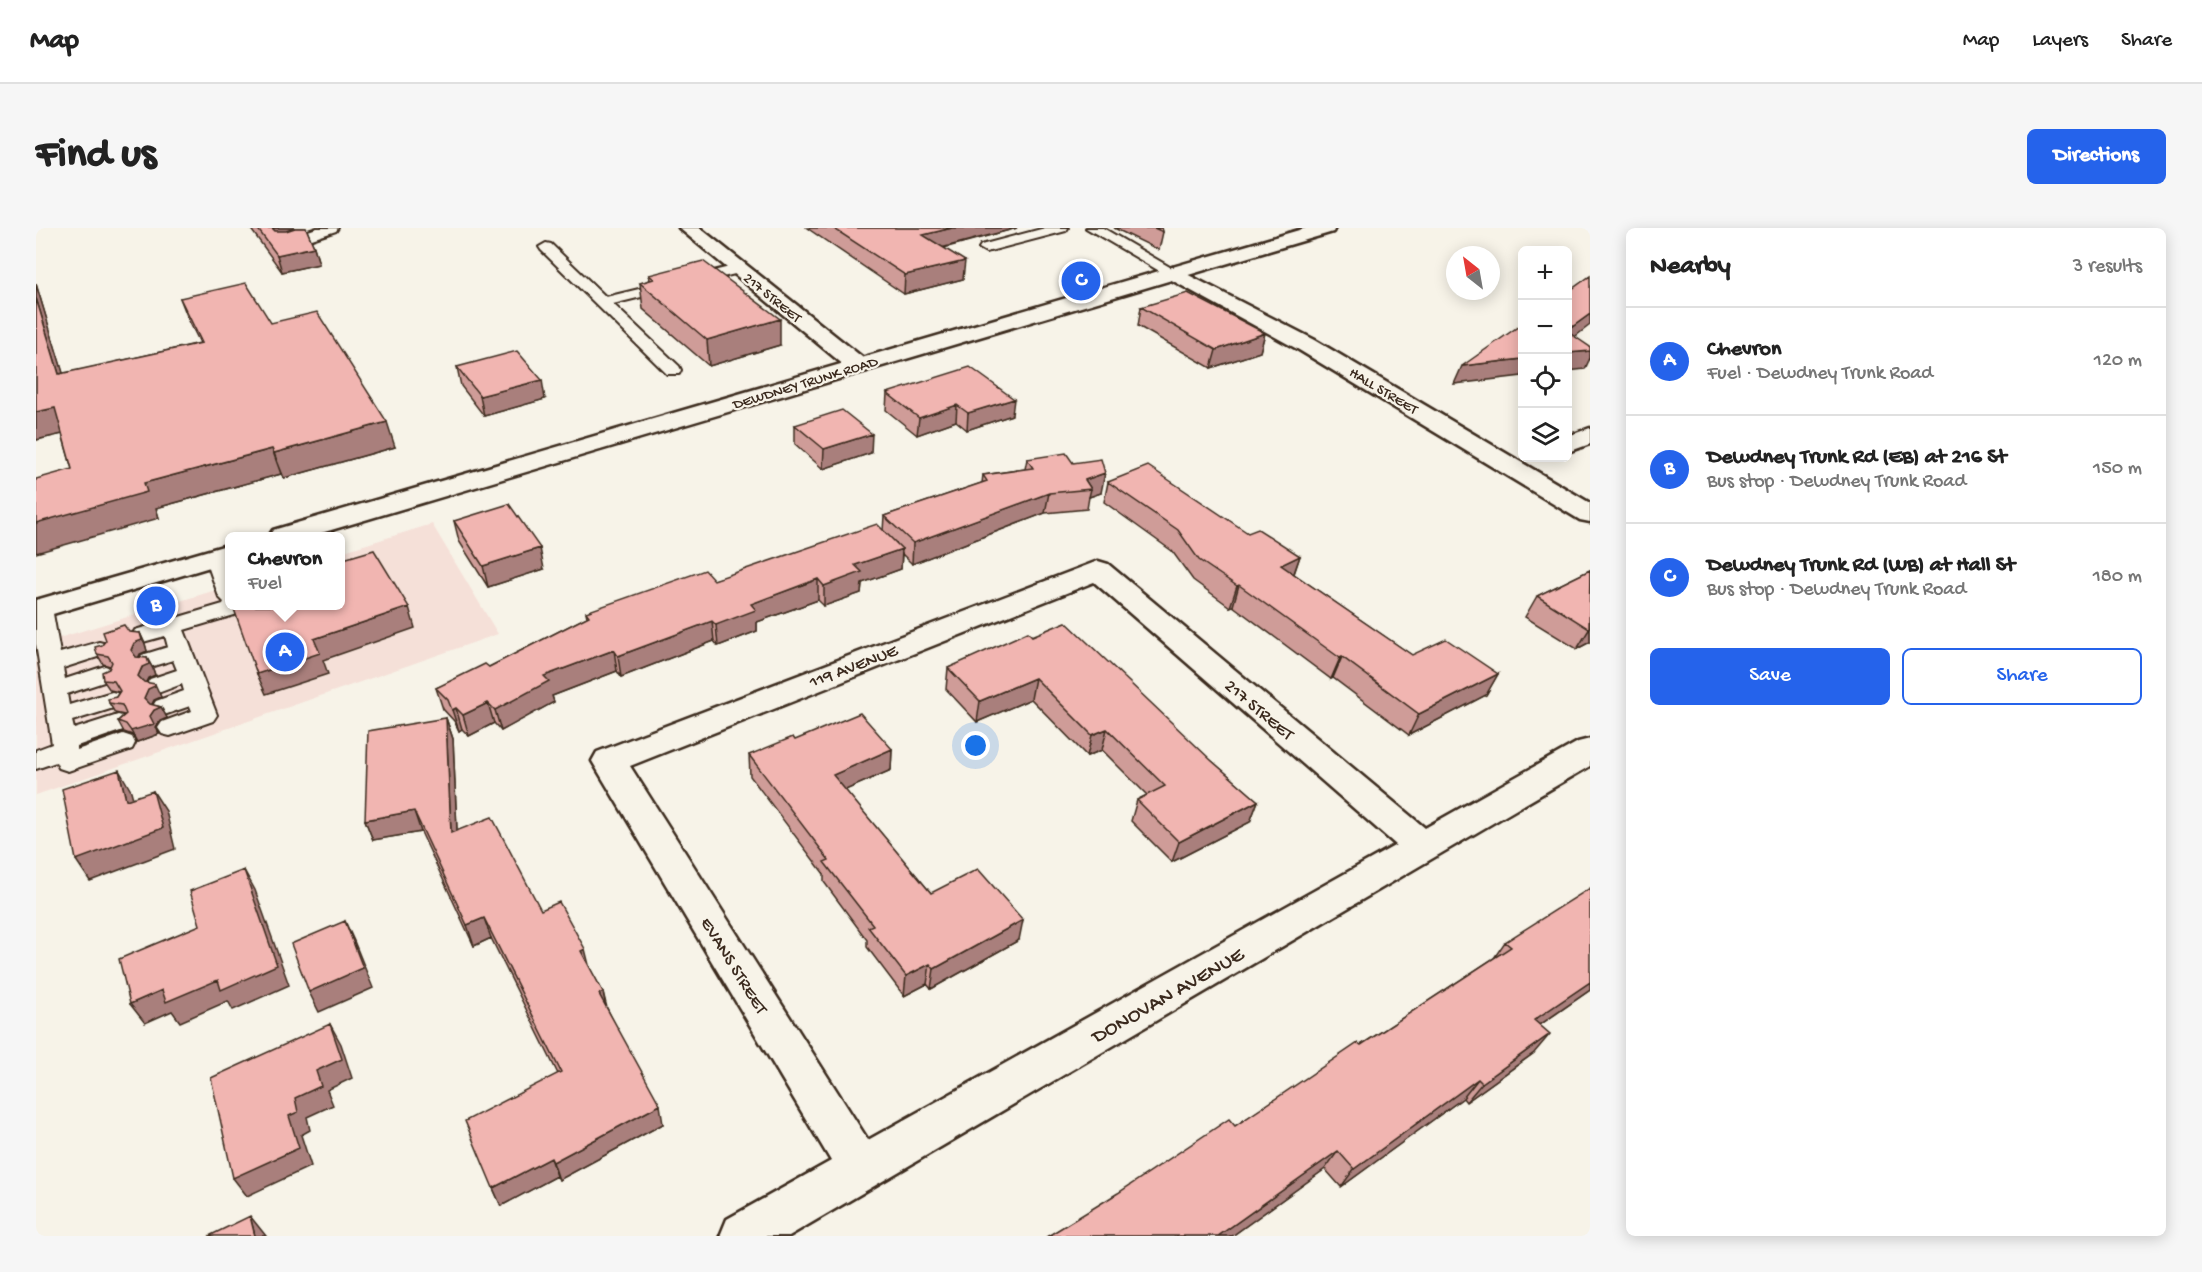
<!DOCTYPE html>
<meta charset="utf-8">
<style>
:root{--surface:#fff;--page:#f6f6f6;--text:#222;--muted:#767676;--line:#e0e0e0;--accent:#2563eb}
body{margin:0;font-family:"Gochi Hand",sans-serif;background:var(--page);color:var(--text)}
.controls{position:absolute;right:18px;top:18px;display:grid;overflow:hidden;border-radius:9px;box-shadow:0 3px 15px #0003}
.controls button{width:54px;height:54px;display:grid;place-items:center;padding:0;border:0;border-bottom:2px solid var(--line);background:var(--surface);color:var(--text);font:30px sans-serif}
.compass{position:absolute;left:1410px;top:18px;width:54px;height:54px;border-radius:50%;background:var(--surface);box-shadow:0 3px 15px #0003;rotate:329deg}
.you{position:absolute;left:940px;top:518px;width:21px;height:21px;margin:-15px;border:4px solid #fff;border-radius:50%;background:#1a73e8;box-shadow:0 0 0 9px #1a73e833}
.badge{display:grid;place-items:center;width:39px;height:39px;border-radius:50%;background:var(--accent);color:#fff;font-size:20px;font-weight:700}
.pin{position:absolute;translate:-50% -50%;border:3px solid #fff;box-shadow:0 2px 6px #0006}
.popup{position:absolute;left:189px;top:304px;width:120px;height:78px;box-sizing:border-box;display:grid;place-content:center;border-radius:9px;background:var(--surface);filter:drop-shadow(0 2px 4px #0005);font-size:20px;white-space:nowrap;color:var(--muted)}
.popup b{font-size:22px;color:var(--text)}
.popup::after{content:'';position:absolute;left:50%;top:100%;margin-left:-12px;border:12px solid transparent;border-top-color:var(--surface)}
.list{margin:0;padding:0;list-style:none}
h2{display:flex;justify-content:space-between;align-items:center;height:78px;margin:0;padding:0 24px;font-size:26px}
h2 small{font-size:20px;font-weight:400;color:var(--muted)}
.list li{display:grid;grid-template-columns:39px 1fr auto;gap:18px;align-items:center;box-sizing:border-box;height:108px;padding:0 24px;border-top:2px solid var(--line)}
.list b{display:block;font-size:22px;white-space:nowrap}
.list p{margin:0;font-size:20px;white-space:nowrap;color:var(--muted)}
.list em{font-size:20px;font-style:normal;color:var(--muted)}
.actions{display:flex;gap:12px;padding:18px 24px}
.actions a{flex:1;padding:14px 0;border:2px solid var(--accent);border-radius:9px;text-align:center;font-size:21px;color:var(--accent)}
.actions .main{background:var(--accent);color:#fff}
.icon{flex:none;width:33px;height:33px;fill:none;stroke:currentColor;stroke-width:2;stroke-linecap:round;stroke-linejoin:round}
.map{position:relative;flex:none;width:1554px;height:1008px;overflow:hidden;border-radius:9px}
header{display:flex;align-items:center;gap:36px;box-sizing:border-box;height:84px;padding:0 30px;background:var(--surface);border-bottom:2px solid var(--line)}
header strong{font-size:28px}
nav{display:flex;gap:33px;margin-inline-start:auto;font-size:21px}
.intro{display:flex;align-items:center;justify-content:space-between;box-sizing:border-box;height:144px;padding:0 36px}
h1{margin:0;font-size:42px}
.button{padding:15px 27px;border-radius:9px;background:var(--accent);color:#fff;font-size:21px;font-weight:700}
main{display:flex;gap:36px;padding:0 36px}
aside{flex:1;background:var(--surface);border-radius:9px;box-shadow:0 3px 15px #0003}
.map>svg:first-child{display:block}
</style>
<header>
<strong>Map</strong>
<nav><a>Map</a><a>Layers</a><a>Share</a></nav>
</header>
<div class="intro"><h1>Find us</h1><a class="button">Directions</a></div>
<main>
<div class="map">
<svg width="1554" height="1008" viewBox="0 0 1554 1008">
<rect width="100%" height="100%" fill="#f7f3e8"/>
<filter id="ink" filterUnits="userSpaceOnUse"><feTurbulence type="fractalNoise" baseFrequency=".0167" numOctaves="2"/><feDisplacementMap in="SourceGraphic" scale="12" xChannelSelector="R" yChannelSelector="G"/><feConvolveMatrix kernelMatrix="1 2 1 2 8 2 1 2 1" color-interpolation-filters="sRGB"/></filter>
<g filter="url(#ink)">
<!-- built -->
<path fill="#f5e0d8" d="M396,296L462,406L0,567V417L193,358L194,378H304L305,324Z"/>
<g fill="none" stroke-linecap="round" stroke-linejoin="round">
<!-- service casing -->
<g stroke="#3b2a1e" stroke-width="4">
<path id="service" d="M281,0H302L300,3L255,18H245L243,15L245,12Z
M1009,0H1032L1030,3L950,24L943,20L945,17Z
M1050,0H1067L1144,45L1142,48H1132Z
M510,15L515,16L570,69L702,37L709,41L707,44L577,76L643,138L645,142L643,146H631L505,22L503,19Z
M179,323L186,325L194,340V378H206L208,380L205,385L148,402L181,487L177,493L134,508L126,506L122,500L126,494L156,483L154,478L128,487L120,485L116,479L120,473L148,463L146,456L122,465L114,463L110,457L114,451L141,442L137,432L114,439L106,437L103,432L106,427L132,419L129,408L107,414L99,412L96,407L99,402L187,376L188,374L183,369L169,329L172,325Z
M5,373L13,375L16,380L24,425L63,414L71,416L74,421L71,426L27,440L29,451L69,438L77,441L80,446L77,451L31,466L33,477L76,464L84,466L88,472L84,478L36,493L38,501L82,487L90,489L94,495L90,501L41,518V522L87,506L96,509L99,515L96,521L32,543L23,540L20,534L0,541V522L16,516L0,416V375Z"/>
</g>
<!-- minor casing -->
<g stroke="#3b2a1e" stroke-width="5">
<path id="minor" d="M643,0H664L831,133L834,138L831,143L823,145L815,143Z
M1137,39L1279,112L1554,275V294L1544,292L1263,122L1130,49L1127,45L1130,41Z
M1554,200V216L1532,224V208Z
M1062,333L1072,336L1389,600L1542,514L1554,511V538L753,1008H684L691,991L795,933L556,533L561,524ZM1058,354L1360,617L832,912L594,538Z"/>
</g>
<!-- secondary casing -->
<g stroke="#3b2a1e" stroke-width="5">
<path id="secondary" d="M1270,0H1299L1297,4L275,308H233L237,302Z
M194,316V333L0,391V372Z"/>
</g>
<!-- service -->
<use href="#service" fill="#f7f3e8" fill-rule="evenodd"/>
<!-- minor -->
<use href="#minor" fill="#f7f3e8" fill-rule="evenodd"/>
<!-- secondary -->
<use href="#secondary" fill="#f7f3e8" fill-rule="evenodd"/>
</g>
<!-- wall -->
<path fill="#cf9c98" stroke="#3b2a1e" stroke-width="1.5" d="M214,0H270L278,19L283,36L246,44Z
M771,0H981L908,20L927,51L868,66Z
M1078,0H1126L1127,4L1123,22Z
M613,47L744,117L673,138L607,81L604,55L614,52Z
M0,56L27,146L164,115L153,93L144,70L235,95L359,219L248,250L245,246L120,280L123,290L36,241L26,206L0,212Z
M1105,79L1229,105L1224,124L1175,140L1102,98Z
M421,139L509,171L448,188L425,158Z
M851,165L976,187L931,202L920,193L881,207L850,182Z
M759,197L835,225L787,241L759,216Z
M991,231L1037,235L1065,265L1053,269L1051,281L1009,285L876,336L866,326L865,341L826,355L825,365L788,378L782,372L721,394V403L682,418L678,413L585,449L581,443L516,468L518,474L465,503L458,495L433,508L426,501L423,503L418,493L407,481L400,460L453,439L551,389L550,384L678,352L847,303L848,288L946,255L947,247L989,241Z
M1072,254L1212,305L1264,328L1258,346L1376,427L1462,446L1450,467L1373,507L1297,450L1295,451L1197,378L1194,379L1157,352L1136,323L1068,274Z
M418,293L508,341L452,359L423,313Z
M1554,342V414L1541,421L1489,389L1501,368Z
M93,404L104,405L109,416L111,423L104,426L103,429L111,430L117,441L119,447L112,450L110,455L124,467L125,469L118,472L116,477L125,479L131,490L124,493L120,499L123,506L101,514L97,507L88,504L82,493L88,487L79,485L73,475L80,469L83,464L74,462L67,452L74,438L67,436L61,426L70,412Z
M996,408L1176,533L1222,573L1214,594L1136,634L1095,593L1101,572L1111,567L1066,522L1051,528L995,471L941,494L910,461L912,440Z
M410,490L417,511L421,603L505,682L553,739L567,764L571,780L627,896L523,952L521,948L465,978L457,960L522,846L455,710L438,718L385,604L337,612L329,592Z
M759,512L856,521L855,542L809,562L895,665L983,712L895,761L891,756L868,768L831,719V712L788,654V646L714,548L713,527Z
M1469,714L1554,762L1504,797L1498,825L1430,874L1427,870L1305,959L1289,941L1196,1008H1012L1199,898L1325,817L1458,730Z"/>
<!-- shaded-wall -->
<path fill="#a97f7c" stroke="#3b2a1e" stroke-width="1.5" d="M236,0H268L244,10Z
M916,0H981L886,25L887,7Z
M278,19L283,36L246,44L241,27Z
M929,33L927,51L868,66L869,47Z
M0,56L35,171L23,146L0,70Z
M1554,86V97L1532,114V102Z
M744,91V117L673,138L671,112Z
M1229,105L1224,124L1175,140L1180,122Z
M1554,123V130L1549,141L1532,143V125Z
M1486,131V148L1418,156L1426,138Z
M506,152L509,171L448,188L444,168Z
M978,171L976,187L931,202L932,185Z
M921,177L920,193L881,207L883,190Z
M19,180L31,205L0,212V184Z
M351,194L359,219L248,250L238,225Z
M836,206L835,225L787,241L788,221Z
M236,221L245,246L120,280L123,290L0,325V295L108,255Z
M1069,245L1065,265L1053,269L1055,261L1049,252Z
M1013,265L1009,285L876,336L877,315Z
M504,320L508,341L452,359L447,338Z
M866,321L865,341L826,355L825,365L788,378V358L819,337Z
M1264,328L1257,348L1245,337Z
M782,351V372L721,394V403L682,418L680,397L715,376Z
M1203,357L1197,378L1194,379L1201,358Z
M373,379L379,400L287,432L292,446L230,466L221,446L278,411Z
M676,393L678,413L585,449L582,428Z
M1554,400V414L1541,421Z
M104,405L109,416L111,423L104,426L101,433L95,422Z
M578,422L581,443L516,468L518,474L465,503L459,482L508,448Z
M1306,429L1297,450L1295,451L1304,430Z
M111,430L117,441L119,447L112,450L108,458L102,448Z
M1462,446L1450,467L1373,507L1383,486Z
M999,450L995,471L941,494L944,473Z
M119,456L125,469L118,472L114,480L108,470L112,461Z
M452,475L458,495L433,508L427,487Z
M125,479L131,490L124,493L120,499L123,506L101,514L95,503L114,488L118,482Z
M420,480L426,501L423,503L416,482Z
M410,490L417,511L422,626L415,605Z
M1071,501L1066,522L1051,528L1056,507Z
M856,521L855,542L796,568L797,547Z
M83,542L95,563L103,593L90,572Z
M117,563L130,583L139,621L54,653L40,632Z
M1222,573L1214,594L1136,634L1143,614Z
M378,583L385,604L337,612L329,592Z
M208,642L219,662L253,757L197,782L192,773L144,794L136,783L109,795L94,776L126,762Z
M448,690L455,710L438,718L431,697Z
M987,692L983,712L895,761L898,741Z
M309,693L318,713L337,760L283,784L273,764Z
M549,721L554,741L545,723Z
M894,736L891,756L868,768L870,748Z
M1554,754V762L1482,812L1498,792Z
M567,764L571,784L563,766Z
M294,796L305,816L316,850L291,862L297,877L271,889L274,902L265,907L275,938L211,968L197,950L253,888L259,870L280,843Z
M1514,806L1498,825L1430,874L1446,855Z
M1442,851L1427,870L1305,959L1318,941Z
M624,877L627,896L523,952L517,934Z
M1302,923L1289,941L1196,1008H1182Z
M515,930L521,948L465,978L457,960Z
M214,988L230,1008H219Z"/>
<!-- building -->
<path fill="#f1b5b1" stroke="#3b2a1e" stroke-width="1.5" d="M221,0H236L239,3H250L259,0H270L278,19L241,27Z
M797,0H916L887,7L929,33L869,47Z
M1118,0H1126L1127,4Z
M667,33L744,91L671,112L604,55L618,51L613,47Z
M1554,48V86L1532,102V64Z
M210,55L235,95L281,84L351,194L238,225L236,221L108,255L111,264L0,295V251L36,241L19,180L0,184V70L23,146L166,115L144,70Z
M1152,65L1229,105L1180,122L1105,79Z
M1486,96V131L1426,138Z
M1532,104L1554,119V123L1532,125Z
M481,123L506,152L444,168L421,139Z
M934,139L978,171L932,185L921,177L883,190L851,165Z
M806,182L836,206L788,221L759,197Z
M1030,225L1037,235L1065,231L1069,245L1049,252L1055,261L1013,265L877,315L848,288L951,253L947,247L997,240L991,231Z
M1112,238L1212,305L1222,301L1264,328L1245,337L1376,427L1410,411L1462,446L1383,486L1306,429L1304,430L1203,357L1201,358L1163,332L1142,302L1072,254Z
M473,276L504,320L447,338L418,293Z
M841,296L866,321L819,337L826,344L788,358L782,351L715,376L720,382L680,397L676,393L582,428L578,422L508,448L513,453L459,482L452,475L427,487L420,480L416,482L412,472L400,460L449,436L453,439L553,388L550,384L669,342L678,352Z
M338,322L373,379L278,411L284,425L221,446L198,381L211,378H304V332Z
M1554,342L1553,401L1501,368Z
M1030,394L1176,533L1222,573L1143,614L1101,572L1129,558L1071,501L1056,507L999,450L944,473L912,440L992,404L996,408Z
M88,397L93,404L104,405L106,412L98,415L95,422L100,429L111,430L113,436L106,439L102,448L108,454L119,456V458L112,461L108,470L114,476L125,479L118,482L114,488L118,496L95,503L90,496L82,493L90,486L86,477L73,475L72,471L80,469L84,463L78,453L67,452L66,444L73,441L76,434L72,428L61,426L59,419L66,417L70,412L67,404Z
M824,485L856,521L797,547L895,665L942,641L987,692L898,741L894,736L870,748L832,699L837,697L788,634L793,632L713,527L757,509L759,512Z
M410,490L415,605L456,589L505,682L523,674L549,721L545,723L567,764L563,766L624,877L517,934L515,930L457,960L429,893L525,844L448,690L431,697L378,583L329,592L332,503Z
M83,542L90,572L117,563L127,600L40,632L26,561Z
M208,642L241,737L185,762L182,752L130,774L126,762L94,776L83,731L164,697L154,663Z
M1554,660V754L1498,792L1514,806L1446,855L1442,851L1318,941L1302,923L1182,1008H1012L1082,965L1193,891L1199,898L1322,815L1325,817L1475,719L1469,714Z
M309,693L327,740L273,764L255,716Z
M294,796L306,831L280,843L285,858L259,870L262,884L253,888L263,920L197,950L175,850Z
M214,988L219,1008H173Z"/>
</g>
<g text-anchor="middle" stroke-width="4.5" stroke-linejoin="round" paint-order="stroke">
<!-- far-street labels -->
<g font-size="15" fill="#3b2a1e" stroke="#f7f3e8">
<text transform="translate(737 69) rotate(39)" y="5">217 STREET</text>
<text transform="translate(769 154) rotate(-17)" y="5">DEWDNEY TRUNK ROAD</text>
<text transform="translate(1348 162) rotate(31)" y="5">HALL STREET</text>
</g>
<!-- street labels -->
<g font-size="18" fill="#3b2a1e" stroke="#f7f3e8">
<text transform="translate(817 437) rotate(-21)" y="6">119 AVENUE</text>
<text transform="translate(1224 481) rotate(40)" y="6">217 STREET</text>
<text transform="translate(699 737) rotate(58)" y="6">EVANS STREET</text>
</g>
<!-- near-street labels -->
<g font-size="21" fill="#3b2a1e" stroke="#f7f3e8">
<text transform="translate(1131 766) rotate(-30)" y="7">DONOVAN AVENUE</text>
</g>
</g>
</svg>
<div class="controls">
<button>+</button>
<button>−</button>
<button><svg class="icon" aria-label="locate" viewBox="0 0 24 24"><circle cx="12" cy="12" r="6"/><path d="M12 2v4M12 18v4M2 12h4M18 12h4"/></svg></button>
<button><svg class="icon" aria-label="layers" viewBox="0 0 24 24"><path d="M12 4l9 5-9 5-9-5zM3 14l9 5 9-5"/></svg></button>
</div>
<svg class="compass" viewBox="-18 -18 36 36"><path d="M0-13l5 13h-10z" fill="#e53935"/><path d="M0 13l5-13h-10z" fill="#767676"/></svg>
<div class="you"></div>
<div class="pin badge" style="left:249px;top:424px">A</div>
<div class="popup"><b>Chevron</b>Fuel</div>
<div class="pin badge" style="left:120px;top:378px">B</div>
<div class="pin badge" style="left:1045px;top:53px">C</div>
</div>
<aside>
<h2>Nearby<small>3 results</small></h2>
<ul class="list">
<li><span class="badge">A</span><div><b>Chevron</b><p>Fuel · Dewdney Trunk Road</p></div><em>120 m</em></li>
<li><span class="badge">B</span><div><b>Dewdney Trunk Rd (EB) at 216 St</b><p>Bus stop · Dewdney Trunk Road</p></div><em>150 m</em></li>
<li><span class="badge">C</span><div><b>Dewdney Trunk Rd (WB) at Hall St</b><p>Bus stop · Dewdney Trunk Road</p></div><em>180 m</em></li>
</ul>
<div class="actions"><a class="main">Save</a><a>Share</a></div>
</aside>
</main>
